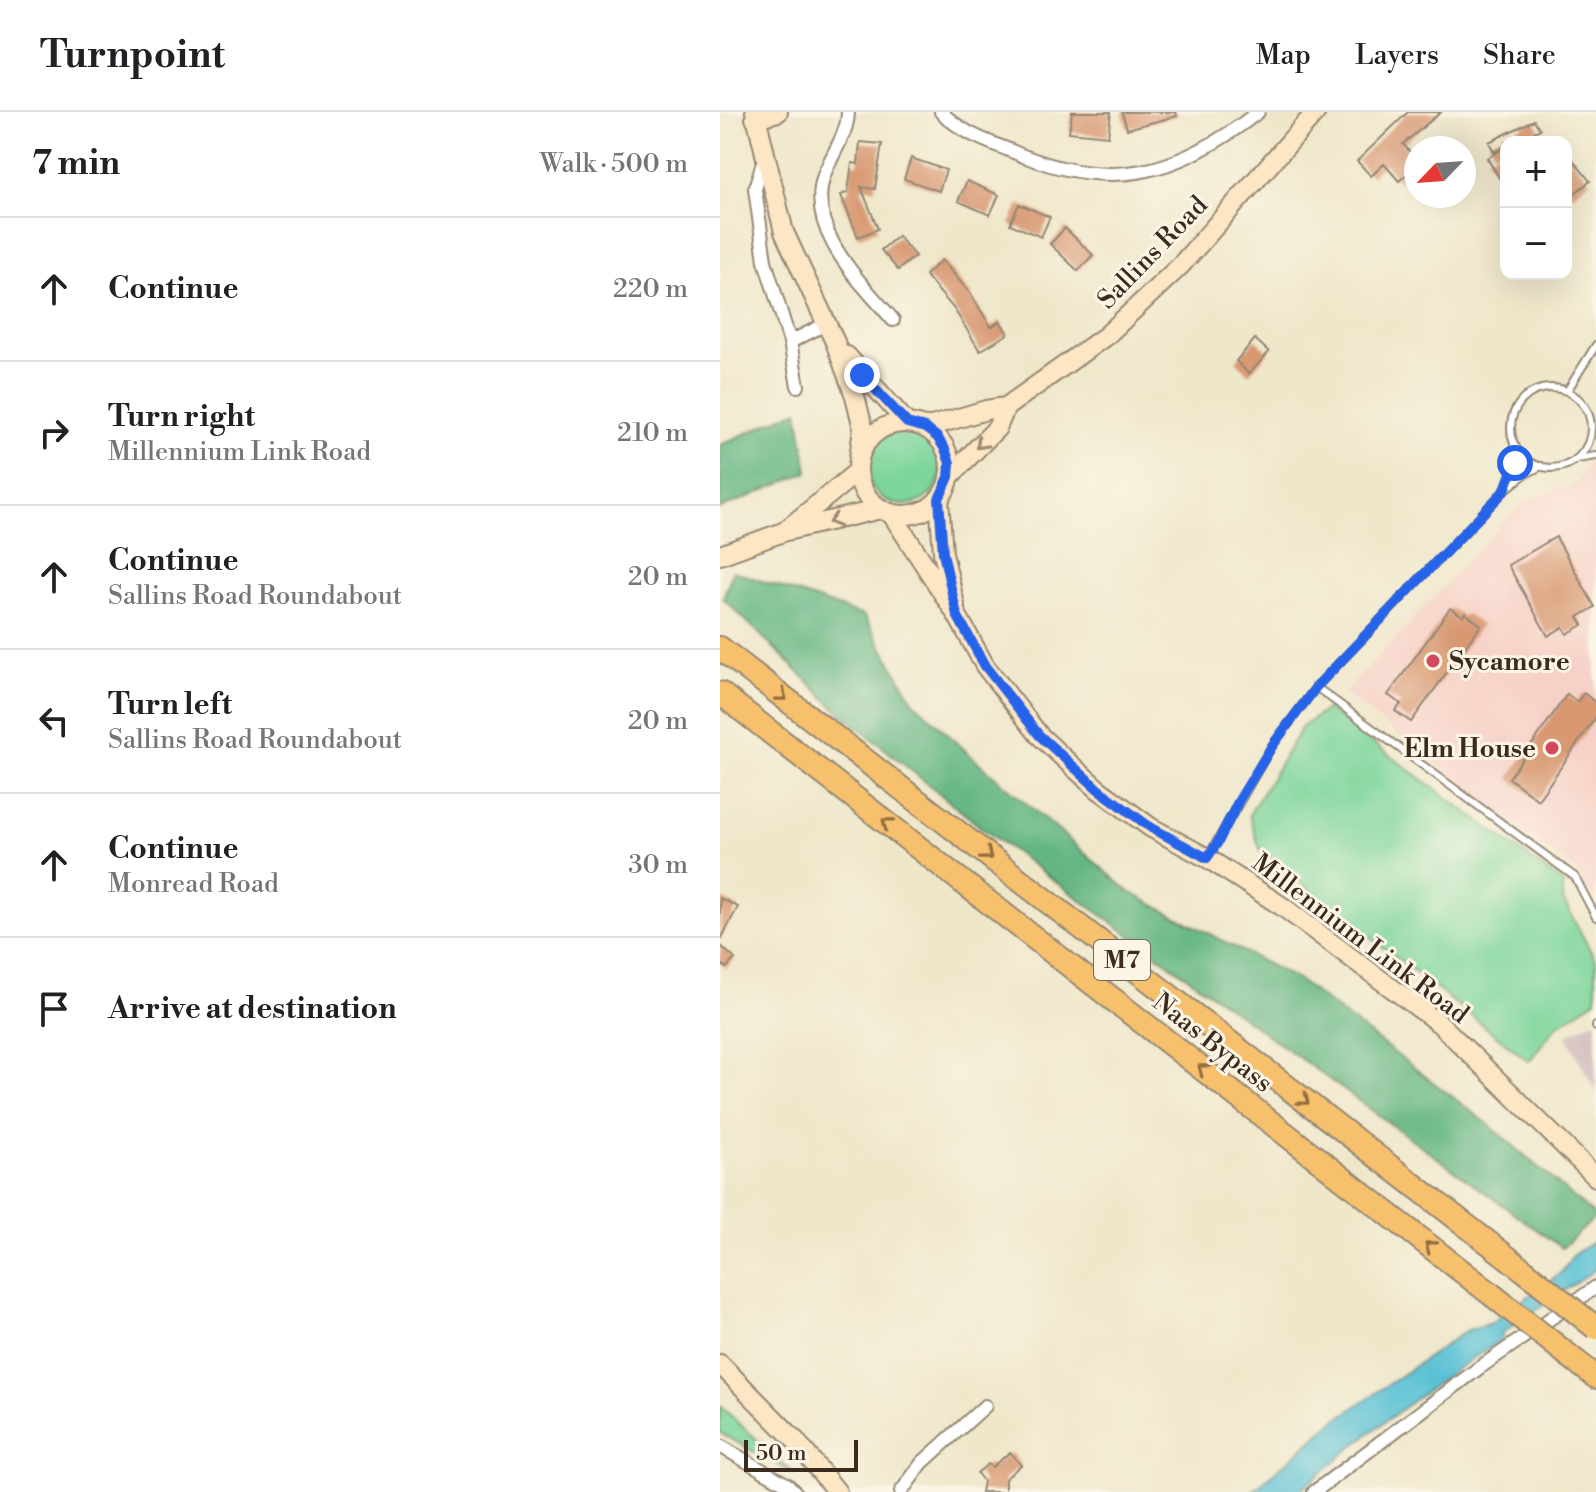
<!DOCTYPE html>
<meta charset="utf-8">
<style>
:root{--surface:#fff;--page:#f2f2f2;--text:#202124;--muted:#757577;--line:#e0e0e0}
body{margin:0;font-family:"Libre Bodoni",serif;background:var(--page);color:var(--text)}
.controls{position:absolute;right:24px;top:24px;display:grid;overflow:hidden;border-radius:16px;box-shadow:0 8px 32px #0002}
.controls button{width:72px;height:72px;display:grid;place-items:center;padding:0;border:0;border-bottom:2px solid var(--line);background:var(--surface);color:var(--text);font:40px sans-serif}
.compass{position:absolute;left:684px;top:24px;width:72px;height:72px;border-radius:50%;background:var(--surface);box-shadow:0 8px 32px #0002;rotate:245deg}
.scale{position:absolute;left:24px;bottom:20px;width:114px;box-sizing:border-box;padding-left:8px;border:4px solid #3b2a1e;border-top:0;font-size:22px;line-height:28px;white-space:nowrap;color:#3b2a1e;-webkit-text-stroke:6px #fcf5e5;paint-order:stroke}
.stop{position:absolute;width:24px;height:24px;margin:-18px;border:6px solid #2563eb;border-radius:50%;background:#fff}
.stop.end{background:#2563eb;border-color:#fff;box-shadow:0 2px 8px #0008}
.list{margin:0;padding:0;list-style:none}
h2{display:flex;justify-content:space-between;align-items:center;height:104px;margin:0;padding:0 32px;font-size:34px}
h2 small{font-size:26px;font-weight:400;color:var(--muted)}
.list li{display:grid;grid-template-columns:52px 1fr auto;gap:24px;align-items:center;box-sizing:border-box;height:144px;padding:0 32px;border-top:2px solid var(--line)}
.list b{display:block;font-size:30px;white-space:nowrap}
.list p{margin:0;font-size:26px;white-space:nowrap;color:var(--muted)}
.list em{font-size:26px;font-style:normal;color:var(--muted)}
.icon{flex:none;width:44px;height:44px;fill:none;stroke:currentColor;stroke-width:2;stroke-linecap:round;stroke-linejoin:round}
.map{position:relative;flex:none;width:876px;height:1380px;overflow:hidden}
header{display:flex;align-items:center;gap:48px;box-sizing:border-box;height:112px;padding:0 40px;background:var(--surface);border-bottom:2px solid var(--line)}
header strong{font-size:38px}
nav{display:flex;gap:44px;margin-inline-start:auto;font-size:28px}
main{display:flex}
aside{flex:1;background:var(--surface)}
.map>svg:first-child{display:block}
</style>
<header>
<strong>Turnpoint</strong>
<nav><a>Map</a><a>Layers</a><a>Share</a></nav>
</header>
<main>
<aside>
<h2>7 min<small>Walk · 500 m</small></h2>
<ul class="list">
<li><svg class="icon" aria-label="ahead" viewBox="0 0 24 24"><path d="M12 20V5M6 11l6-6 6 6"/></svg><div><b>Continue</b></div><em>220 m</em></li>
<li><svg class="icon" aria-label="right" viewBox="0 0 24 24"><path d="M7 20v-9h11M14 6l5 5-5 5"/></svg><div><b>Turn right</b><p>Millennium Link Road</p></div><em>210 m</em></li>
<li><svg class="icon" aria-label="ahead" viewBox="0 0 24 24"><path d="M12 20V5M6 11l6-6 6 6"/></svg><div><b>Continue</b><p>Sallins Road Roundabout</p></div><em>20 m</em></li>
<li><svg class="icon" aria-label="left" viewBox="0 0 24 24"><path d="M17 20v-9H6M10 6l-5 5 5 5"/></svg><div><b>Turn left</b><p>Sallins Road Roundabout</p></div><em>20 m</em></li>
<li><svg class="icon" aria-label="ahead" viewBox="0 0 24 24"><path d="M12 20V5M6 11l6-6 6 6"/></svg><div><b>Continue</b><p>Monread Road</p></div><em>30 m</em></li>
<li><svg class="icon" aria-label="arrive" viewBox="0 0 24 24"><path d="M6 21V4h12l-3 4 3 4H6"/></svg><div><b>Arrive at destination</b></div></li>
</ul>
</aside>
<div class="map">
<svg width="876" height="1380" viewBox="0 0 876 1380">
<rect width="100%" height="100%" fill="#fcf5e5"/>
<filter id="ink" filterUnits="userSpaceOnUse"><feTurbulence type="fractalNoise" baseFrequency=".0125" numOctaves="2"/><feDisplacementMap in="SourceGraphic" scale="16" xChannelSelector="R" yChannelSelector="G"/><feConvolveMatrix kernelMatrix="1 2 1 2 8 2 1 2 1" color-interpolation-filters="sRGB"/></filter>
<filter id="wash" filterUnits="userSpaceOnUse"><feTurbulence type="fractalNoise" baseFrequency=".006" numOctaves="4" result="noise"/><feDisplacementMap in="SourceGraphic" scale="32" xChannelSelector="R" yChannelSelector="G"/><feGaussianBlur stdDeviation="1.8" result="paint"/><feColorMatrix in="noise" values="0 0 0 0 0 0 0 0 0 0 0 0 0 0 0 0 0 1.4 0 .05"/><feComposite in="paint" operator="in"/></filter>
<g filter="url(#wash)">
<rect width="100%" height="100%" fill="#efe7ca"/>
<!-- built -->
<path fill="#f7d1c8" d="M876,336V791L858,761L624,581L799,393L828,380L857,372Z"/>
<!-- industrial -->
<path fill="#d2bfc0" d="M876,908V980L846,923Z"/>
<!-- green -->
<path fill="#7bd59b" stroke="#5b805c" stroke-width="2" d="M147 356a37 37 0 1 1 74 0a37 37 0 1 1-74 0Z
M607,597L843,771V788L876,849V888L837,913L809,949L541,740L529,703L582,615Z
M0,1294L75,1362L0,1321Z"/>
<!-- forest -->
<path fill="#64b683" stroke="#507050" stroke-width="2" d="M78,298L88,360L0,397V333Z
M13,459L144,504L194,590L251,644L411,781L578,868L767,1011L876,1105L842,1136L263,717L117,598L3,486Z"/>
<!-- water -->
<path fill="#58c1d5" stroke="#4a767a" stroke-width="2" d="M876,1128V1157L782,1221L781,1228L732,1260L648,1322L578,1380H532L609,1313L746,1219L771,1211L842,1160L853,1143Z"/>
<g id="blocks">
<!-- building -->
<path fill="#d89972" d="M352,0H391L388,24L349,20Z
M402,0H456L457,4L407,17Z
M688,0H721L683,32L696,47V71L687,62L679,69L664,52L651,64L637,49Z
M814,8L820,17L794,30H786V34L774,40L769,30Z
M140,30L162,32L155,77L141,75L158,117L138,125L121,83L128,80L132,51L138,52Z
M781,38L786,48V77L767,46Z
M846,39L870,69L851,84L846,77Z
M191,46L226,58L219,79L184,67Z
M247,69L279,83L270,103L238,89Z
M299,92L330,105L321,125L290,112Z
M345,116L373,143L358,159L330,132Z
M178,124L195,144L178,158L161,138Z
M222,148L250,181L271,215L280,209L288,222L260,239L234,197L205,163Z
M535,227L549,240L529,262L516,249Z
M836,425L875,495L858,505L863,513L847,522L843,515L828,524L788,453Z
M730,496L743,504L745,501L761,513L691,610L675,599L681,592L668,583Z
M864,581L876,591V605L818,688L789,666L847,582L857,590Z
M0,786L18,795L0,829Z
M0,833L15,847L6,856L0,850Z
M290,1340L301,1353L285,1367V1380H261L263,1369L257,1361L268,1352L272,1355Z"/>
</g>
</g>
<g filter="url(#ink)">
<use href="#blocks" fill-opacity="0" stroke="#958874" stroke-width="2"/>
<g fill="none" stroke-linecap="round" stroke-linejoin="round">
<!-- lane casing -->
<g stroke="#958874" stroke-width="10">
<path id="lane" d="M791 316a40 40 0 1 1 80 0a40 40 0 1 1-80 0Z
M847,279L876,233
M857,347L876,344
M786,375L795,351L794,332
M596,575L855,765L876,805
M489,743L552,634L596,575L785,378L804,363L821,354
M876,914V915"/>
</g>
<!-- street casing -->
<g stroke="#958874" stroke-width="16">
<path id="street" d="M128,0C128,22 111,43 104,63C85,119 141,170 173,208
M221,0C243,21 261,27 289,38C387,81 456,65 538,0
M45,44L35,77L45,149L70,230L78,274
M70,230L106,212
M0,1334L68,1373L75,1380
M181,1380L202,1351L265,1294
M594,1380L759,1256L876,1175"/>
</g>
<!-- secondary casing -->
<g stroke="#958874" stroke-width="22">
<path id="secondary" d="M35,0L64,120L115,230L135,284L143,316L139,346
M35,6L58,0
M127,244L187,311
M138 357a46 46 0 1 1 92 0a46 46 0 1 1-92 0Z
M205,316L266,298L286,295L387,223L460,154L596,0
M229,365L277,316L286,295
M219,387L223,441L235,493
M171,401L237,503L265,554L319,623L350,652L378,677L430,715L487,746L563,795L720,912L876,1065
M66,418L138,359
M0,443L66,419L161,397
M0,1252L75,1328L117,1380"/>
</g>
<!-- highway casing -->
<g stroke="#958874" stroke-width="26">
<path id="highway" d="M0,536L805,1159
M0,581L771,1182
M848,1243L876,1265"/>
</g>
<!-- lane -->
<use href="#lane" stroke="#fff" stroke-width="6"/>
<!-- street -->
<use href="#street" stroke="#fff" stroke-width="12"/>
<!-- secondary -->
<use href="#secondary" stroke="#fce6c4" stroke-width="18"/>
<!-- highway -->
<use href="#highway" stroke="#f7c06c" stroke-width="22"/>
<!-- highway-bridge casing -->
<g stroke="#958874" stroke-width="26" stroke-linecap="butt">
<path id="highway-bridge" d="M805,1159L876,1216
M771,1182L848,1243"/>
</g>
<!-- highway-bridge -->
<use href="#highway-bridge" stroke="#f7c06c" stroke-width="22"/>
</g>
<!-- one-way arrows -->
<defs><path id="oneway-chevron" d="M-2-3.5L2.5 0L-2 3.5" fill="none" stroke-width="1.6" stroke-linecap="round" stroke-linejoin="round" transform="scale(2)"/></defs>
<g stroke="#9c8871">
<use href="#oneway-chevron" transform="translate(261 332) rotate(134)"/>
<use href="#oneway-chevron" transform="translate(114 409) rotate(164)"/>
</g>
<g stroke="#906e41">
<use href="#oneway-chevron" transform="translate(62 584) rotate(38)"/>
<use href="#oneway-chevron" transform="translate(167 711) rotate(-142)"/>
<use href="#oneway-chevron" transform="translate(267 743) rotate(38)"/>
<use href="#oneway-chevron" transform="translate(483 957) rotate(-142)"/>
<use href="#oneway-chevron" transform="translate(584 988) rotate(38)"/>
<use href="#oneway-chevron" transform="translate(710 1134) rotate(-142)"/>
</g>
</g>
<g fill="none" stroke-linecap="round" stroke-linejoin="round" filter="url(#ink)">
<!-- route -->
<path stroke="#2563eb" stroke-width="10" d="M142,263L187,311L205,316L217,325L225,337L230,351L229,365L219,387L223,441L237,503L265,554L319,623L378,677L430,715L487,746L498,730L519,688L552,634L596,575L785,378L795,351"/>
</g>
<!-- markers -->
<g fill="#d1495b" stroke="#fcf5e5" stroke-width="3">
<circle cx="713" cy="549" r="8"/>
<circle cx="832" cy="636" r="8"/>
</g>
<g text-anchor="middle" stroke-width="6" stroke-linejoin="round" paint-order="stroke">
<!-- shield labels -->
<rect fill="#fcf5e5" stroke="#75675a" stroke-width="2" x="374" y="828" width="56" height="40" rx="6"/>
<g font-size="24" font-weight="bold" fill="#3b2a1e">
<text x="402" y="856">M7</text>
</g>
<!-- street labels -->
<g font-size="26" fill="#3b2a1e" stroke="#fcf5e5">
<text transform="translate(432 140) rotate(-46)" y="9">Sallins Road</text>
<text transform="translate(641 826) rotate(37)" y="9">Millennium Link Road</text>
<text transform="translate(493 930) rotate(38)" y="9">Naas Bypass</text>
</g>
<!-- poi labels -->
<g font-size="26" font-weight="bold" fill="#3b2a1e" stroke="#fcf5e5" text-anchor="start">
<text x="729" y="558">Sycamore</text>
<text x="816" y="645" text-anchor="end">Elm House</text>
</g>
</g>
</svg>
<div class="controls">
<button>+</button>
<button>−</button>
</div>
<svg class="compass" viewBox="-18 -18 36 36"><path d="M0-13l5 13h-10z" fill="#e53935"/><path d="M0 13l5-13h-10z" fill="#757577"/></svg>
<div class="scale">50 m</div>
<div class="stop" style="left:795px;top:351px"></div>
<div class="stop end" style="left:142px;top:263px"></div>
</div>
</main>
